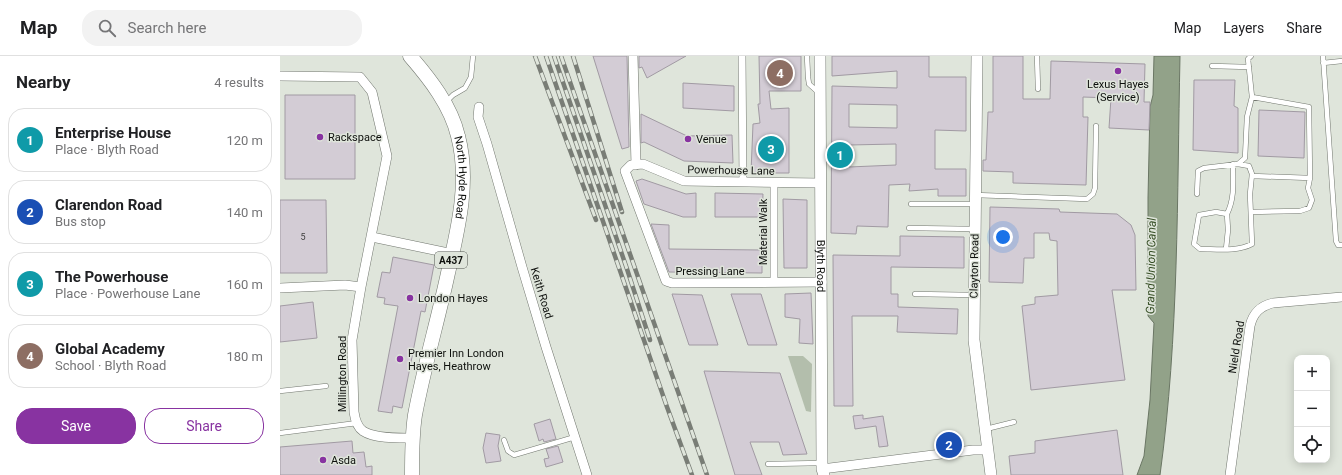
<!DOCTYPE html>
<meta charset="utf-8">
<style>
:root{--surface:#fff;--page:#f2f2f2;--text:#202124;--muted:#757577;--line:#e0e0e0;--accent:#8833a1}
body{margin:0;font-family:Roboto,sans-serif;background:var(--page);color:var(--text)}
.controls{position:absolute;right:12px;bottom:12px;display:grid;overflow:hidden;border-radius:8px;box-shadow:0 2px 10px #0003}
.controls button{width:36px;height:36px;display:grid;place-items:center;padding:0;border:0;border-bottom:1px solid var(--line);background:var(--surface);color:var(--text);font:20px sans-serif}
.you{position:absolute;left:723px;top:181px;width:14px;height:14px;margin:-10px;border:3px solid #fff;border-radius:50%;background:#1a73e8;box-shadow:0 0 0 6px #1a73e833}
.badge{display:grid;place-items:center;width:26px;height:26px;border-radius:50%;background:var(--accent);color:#fff;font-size:13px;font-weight:700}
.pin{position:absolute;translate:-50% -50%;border:2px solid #fff;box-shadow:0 1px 4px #0006}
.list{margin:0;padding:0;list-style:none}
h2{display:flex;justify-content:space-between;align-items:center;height:52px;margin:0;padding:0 16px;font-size:17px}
h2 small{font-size:13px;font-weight:400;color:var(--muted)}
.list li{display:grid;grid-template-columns:26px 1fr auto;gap:12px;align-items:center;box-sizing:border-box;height:64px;margin:0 8px 8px;padding:0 8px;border:1px solid var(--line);border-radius:16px}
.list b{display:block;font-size:15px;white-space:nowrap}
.list p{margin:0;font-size:13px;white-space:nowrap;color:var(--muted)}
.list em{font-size:13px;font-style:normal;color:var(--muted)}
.actions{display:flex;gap:8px;padding:12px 16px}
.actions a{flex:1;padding:9px 0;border:1px solid var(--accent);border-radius:16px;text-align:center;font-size:14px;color:var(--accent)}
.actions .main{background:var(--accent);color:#fff}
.icon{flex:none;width:22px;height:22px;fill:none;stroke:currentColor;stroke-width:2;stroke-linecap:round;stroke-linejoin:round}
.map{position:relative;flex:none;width:1062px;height:419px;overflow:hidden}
header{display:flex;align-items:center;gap:24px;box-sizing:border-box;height:56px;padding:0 20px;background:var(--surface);border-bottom:1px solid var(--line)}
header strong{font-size:19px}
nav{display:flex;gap:22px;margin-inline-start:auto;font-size:14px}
.search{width:280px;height:36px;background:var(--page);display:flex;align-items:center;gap:10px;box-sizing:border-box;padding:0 14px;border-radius:16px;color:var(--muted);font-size:15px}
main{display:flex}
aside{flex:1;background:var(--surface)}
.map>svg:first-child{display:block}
</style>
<header>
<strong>Map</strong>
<div class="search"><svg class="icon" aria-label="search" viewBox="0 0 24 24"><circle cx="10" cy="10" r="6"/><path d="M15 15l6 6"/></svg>Search here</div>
<nav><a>Map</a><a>Layers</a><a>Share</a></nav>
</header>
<main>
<aside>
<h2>Nearby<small>4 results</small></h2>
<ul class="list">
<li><span class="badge" style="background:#0f9aa8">1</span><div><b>Enterprise House</b><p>Place · Blyth Road</p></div><em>120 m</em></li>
<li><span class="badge" style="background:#1a4fb4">2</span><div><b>Clarendon Road</b><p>Bus stop</p></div><em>140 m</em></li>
<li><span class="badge" style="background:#0f9aa8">3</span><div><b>The Powerhouse</b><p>Place · Powerhouse Lane</p></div><em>160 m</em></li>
<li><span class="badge" style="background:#8d6e63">4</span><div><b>Global Academy</b><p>School · Blyth Road</p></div><em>180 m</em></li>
</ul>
<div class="actions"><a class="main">Save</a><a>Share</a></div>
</aside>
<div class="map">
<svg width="1062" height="419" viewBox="0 0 1062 419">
<rect width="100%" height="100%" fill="#dfe5db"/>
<!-- green -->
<path fill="#b3beac" d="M508,300H523L532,308L531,356L526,355Z"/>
<!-- water -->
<path fill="#92a289" stroke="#6a7664" d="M874,0H900C897,140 899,280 880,419H857L864,400L870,344L874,267L868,260V142L870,51L873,39Z"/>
<!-- building -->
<path fill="#d3ccd5" stroke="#a19aa3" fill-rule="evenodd" d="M313,0H347L349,91L342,93Z
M359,0H406L367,22L362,11L359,12Z
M479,0H521V35H489L491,53L509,52V117H471L473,68L480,67L478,48H480Z
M552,0H649V21H686V75L655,74V113H686V140H658V133L629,135L630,128L609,129L608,171L577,170L576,178L551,177L552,30L617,32V15L552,20ZM569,48L617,49V72L569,71ZM616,88V109L569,111V89Z
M713,0H743V43H770L771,5L865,8L864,46H870L869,74L829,72L831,42L803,41V61H808L806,129L733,127V116L703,115V104H706L708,56H713Z
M914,24H955L954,50L958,52V97L913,94Z
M403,27L454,30V55L403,52Z
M5,39H75V123H5Z
M979,54L1025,56L1024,102L978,100Z
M361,58L407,80L452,79L453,107L404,105L364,86L361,87Z
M362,123L406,138L416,137V161H403L364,148L356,125Z
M435,137L483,138L482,161H435Z
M503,143L527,144V212H504Z
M0,144H46L47,217H0Z
M710,151L779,153L780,156L837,158L851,169L855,179L856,234H832L845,324L751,334L742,250L755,248V241L778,239L777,185L770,184L769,177H754V202H744L743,227L709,226Z
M371,168L389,169V193L482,194V217L389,216Z
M620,180L684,181V212L611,211V238H618V251L678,253L677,278L617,276L618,260H572L573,350H554L553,199L620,200Z
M113,201L154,209L145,256L141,255L122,352L113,350L112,357L98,355L118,250L104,248L105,242L97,241L102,216L110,217Z
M531,237L533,288L519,287L520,263L505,261V238Z
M392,238L422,239L438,289H409Z
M451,238H481L497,289H468Z
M33,246L37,282L0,286V250Z
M424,315L500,317L527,398L503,399L499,386H470L482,419H455Z
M583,359V363L603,360L608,390L599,391L596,370L575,373L573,360Z
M270,363L276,383L264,386L263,383L259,385L254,368Z
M837,374L843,419H731L729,400L755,397V385Z
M206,377L220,379L218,390L221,405L206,407L203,392Z
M72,385L73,397L84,396L86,411L92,410V419H0V391Z
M278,390L283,406L266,411L264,403L269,402L266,393Z"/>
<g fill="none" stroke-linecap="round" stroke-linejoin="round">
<!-- service casing -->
<g stroke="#72776f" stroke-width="5.5">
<path id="service" d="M527,0L528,21L529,28L538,36
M757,0L758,33
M1043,0L1056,185L1058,189H1062
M1043,7L1062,5
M932,10L969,11
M972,41L1029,51L1030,122
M166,46L173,39L185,32L191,21L193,0
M917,138L918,115L924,112L958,108L965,102L967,61L972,41L968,3L971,0
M695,139L807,143L813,138L815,132L816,70
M631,148H694
M971,156L1020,155L1029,152L1032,144L1028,132L1030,122L972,120
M947,158C955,142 953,125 953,108
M629,172L695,173
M946,193L948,174L947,158L936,156L919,159L914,188L920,193C936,193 957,196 972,188L970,138L972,118L969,110L958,108
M635,238L694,239
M0,335L46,330
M706,373L734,366
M0,377L77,367
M224,384L228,395L234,399L295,381
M488,408L542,407"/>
</g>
<!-- pedestrian casing -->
<g stroke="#72776f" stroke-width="8">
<path id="pedestrian" d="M462,0L463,126
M494,126V226"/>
</g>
<!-- minor casing -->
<g stroke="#72776f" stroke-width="10">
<path id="minor" d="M353,0L356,109
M0,20L80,21L92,36L107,100L81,231L72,284L74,356C75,363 77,371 83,375C95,383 120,382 133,382
M199,51L198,61L207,88L242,211L266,291L307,419
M541,127L404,125L363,108L351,109L345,115L386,225L392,227L542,226
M92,181L173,198
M0,232L65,229L81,231
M542,413L693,394H707
M950,419L970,270C973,257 980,250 993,247L1062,241"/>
</g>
<!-- tertiary casing -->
<g stroke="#72776f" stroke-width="12">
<g id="tertiary">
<path id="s1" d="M540,0L542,407V413L544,419"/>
<path d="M697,0L694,284L711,419"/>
</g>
</g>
<!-- primary casing -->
<g stroke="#72776f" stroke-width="15">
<g id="primary">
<path id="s2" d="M130,0C150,23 171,50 178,80C190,125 178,173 168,217C158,264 144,311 135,359C132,378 132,399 132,419"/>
</g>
</g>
<!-- service -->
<use href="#service" stroke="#fff" stroke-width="4.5"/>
<!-- pedestrian -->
<use href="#pedestrian" stroke="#fff" stroke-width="7"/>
<!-- minor -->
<use href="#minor" stroke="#fff" stroke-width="9"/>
<!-- tertiary -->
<use href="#tertiary" stroke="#fff" stroke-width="11"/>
<!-- primary -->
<use href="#primary" stroke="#fff" stroke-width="14"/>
<!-- rail casing -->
<g stroke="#797d76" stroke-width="4.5">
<path id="rail" d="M255,0L316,164
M266,0L387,351L412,419
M274,0L347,213L370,284
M281,0L427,419
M293,0L342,156"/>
</g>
<!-- rail -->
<use href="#rail" stroke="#dfe5db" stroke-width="3" stroke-dasharray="9" stroke-linecap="butt"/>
</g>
<!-- markers -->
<g fill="#8833a1" stroke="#dfe5db" stroke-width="1.5">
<circle cx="838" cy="15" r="4"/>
<circle cx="40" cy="81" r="4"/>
<circle cx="408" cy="83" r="4"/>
<circle cx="130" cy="242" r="4"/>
<circle cx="120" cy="303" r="4"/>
<circle cx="43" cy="404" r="4"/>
</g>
<g text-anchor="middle" stroke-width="3" stroke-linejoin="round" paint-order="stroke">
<!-- number labels -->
<g font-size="9" fill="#3f3f3f">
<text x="23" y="184">5</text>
</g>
<!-- shield labels -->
<rect fill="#dfe5db" stroke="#4d504b" stroke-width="1" x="155" y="196" width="32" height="16" rx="3"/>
<g font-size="10" font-weight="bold" fill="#0e100d">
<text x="171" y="208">A437</text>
</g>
<!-- poi labels -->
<g font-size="11" fill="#0e100d" stroke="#dfe5db" text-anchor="start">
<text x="838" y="32" text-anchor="middle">Lexus Hayes<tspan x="838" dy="13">(Service)</tspan></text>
<text x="48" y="85">Rackspace</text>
<text x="416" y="87">Venue</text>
<text x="138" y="246">London Hayes</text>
<text x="128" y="301">Premier Inn London<tspan x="128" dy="13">Hayes, Heathrow</tspan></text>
<text x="51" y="408">Asda</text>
</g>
<!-- street labels -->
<g font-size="11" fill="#0e100d" stroke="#dfe5db">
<text transform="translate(451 114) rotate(1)" y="4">Powerhouse Lane</text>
<text dy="4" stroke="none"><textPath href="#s2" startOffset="136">North Hyde Road</textPath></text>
<text transform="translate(483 176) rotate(-90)" y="4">Material Walk</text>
<text dy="4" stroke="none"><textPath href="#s1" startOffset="210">Blyth Road</textPath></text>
<text transform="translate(694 210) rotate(-89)" y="4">Clayton Road</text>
<text x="430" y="219">Pressing Lane</text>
<text transform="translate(262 237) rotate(73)" y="4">Keith Road</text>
<text transform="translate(956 291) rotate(-81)" y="4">Nield Road</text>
<text transform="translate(62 318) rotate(-90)" y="4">Millington Road</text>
</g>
<!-- water labels -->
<g font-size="12" font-style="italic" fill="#354d24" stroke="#dfe5db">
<text transform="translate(871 210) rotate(-89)" y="4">Grand Union Canal</text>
</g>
</g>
</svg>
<div class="controls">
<button>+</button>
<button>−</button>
<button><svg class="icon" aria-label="locate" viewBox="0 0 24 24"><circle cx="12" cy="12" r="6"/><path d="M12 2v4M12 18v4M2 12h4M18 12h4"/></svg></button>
</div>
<div class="you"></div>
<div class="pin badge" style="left:560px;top:99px;background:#0f9aa8">1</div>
<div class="pin badge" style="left:669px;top:389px;background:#1a4fb4">2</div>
<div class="pin badge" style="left:491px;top:93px;background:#0f9aa8">3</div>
<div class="pin badge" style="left:500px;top:17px;background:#8d6e63">4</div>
</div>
</main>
